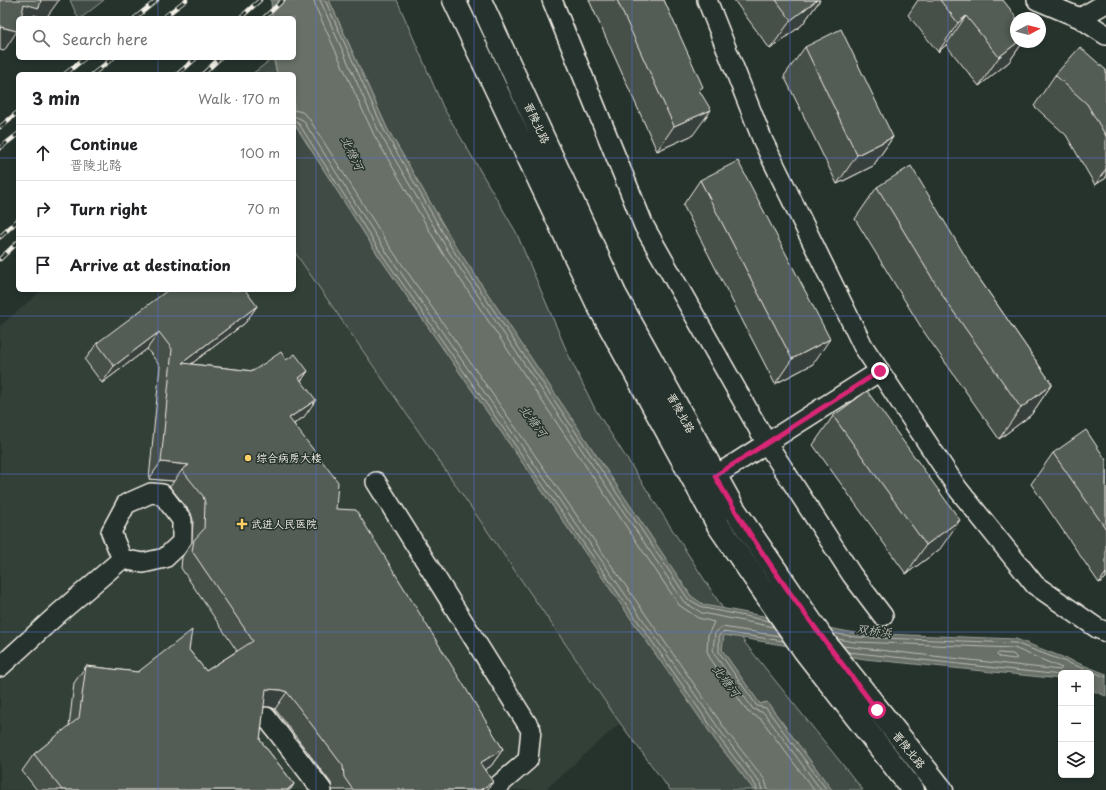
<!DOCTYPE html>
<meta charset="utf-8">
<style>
:root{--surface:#fff;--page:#f2f2f2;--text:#202124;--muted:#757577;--line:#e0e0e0}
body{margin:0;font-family:"Playpen Sans","LXGW WenKai TC",sans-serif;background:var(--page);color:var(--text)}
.controls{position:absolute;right:12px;bottom:12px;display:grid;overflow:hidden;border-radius:6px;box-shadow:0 2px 6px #0003}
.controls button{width:36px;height:36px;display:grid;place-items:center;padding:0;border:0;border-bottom:1px solid var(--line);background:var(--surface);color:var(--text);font:20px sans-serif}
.compass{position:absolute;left:1010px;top:12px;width:36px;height:36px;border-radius:50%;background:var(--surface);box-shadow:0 2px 6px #0003;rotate:83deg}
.stop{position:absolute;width:12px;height:12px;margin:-9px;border:3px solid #db2777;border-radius:50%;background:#fff}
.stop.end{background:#db2777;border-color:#fff;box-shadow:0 1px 4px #0008}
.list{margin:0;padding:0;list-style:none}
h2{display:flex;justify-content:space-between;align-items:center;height:52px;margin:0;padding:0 16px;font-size:17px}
h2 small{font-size:13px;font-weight:400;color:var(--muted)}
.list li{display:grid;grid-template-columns:26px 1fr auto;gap:12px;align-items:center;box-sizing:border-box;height:56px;padding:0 16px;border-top:1px solid var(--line)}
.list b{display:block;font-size:15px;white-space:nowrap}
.list p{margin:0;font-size:13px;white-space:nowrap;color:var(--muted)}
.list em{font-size:13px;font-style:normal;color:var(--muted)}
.icon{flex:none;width:22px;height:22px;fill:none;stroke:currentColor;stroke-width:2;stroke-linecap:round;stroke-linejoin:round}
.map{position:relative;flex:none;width:1106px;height:790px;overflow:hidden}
.search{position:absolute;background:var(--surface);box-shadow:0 2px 6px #0003;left:16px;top:16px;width:280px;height:44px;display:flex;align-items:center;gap:10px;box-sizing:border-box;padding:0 14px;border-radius:6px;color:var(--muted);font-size:15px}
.panel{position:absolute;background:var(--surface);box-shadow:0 2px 6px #0003;left:16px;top:72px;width:280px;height:220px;border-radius:6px}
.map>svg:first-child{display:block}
</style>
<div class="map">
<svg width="1106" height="790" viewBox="0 0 1106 790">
<rect width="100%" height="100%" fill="#26332d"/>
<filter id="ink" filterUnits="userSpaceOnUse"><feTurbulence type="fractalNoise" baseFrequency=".025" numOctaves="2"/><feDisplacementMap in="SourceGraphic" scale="8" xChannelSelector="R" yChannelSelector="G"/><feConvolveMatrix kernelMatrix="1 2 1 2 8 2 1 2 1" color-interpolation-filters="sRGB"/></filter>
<g filter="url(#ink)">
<!-- built -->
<path fill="#333f39" d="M294,251L620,723L545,790H0V326L42,290H294Z"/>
<!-- green -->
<path fill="#414b45" stroke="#9a9e96" d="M70,0H104L81,18H78Z
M329,0H397L443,107L516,232L568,354L595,409L745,643L863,790H832L767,702L760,704L722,650L723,635L704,605L691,596L455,245L387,128Z
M273,58L277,74H252Z
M294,123L378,255L716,741L754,790H670L620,723L294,251Z"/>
<!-- water -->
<path fill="#676f68" stroke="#9fa39b" d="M271,0H329L387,128L455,245L691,596L704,605L855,633L1016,639L1106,674V696L1091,690V673H1061V679L865,659L724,635L722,650L760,704L767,702L832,790H754L716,741L378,255L294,123V74H277L274,58H294V18H272Z"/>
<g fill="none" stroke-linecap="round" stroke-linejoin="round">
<!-- shore -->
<path stroke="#bcbdb5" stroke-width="1" d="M314,0L316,8L374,135L442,252L679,605L698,618L714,622L708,635L707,651L710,658L748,712L761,719L814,790
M320,0L379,132L447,249L684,602L702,613L774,627
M325,0L384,130L451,247L688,599L704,608L769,621
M294,110L302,112L308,117L390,247L728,733L765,780L768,790
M294,116L303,120L385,250L724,736L760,783L762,790
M294,121L299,124L381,253L720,739L756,786L757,790
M833,633L855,637L1015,643L1106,677
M780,636L722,627L715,633L713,650L715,655L753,709L764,713L821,790
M838,639L855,642L1014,648L1062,668L1060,670L843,646
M783,641L723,632L719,635V652L757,706L766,708L827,790
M848,652L1061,675
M999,653L1013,654L1017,658L1015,659L999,657L997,655Z"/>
<!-- minor casing -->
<g stroke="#f4f1e8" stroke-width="22">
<path id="minor" d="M552,0L644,226L766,442L852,575L883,616
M707,0L763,141L863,346L958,489L1035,585L1097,628L1106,632
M1037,0L1080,18L1106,35
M1080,18L1106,3
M715,476L880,371
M376,482L531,730L528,760L493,790
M151,493L162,494L182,520V542L165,558L143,563L122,559L111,532L126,504Z
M0,667L59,613L122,559
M266,717L322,790"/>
</g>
<!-- major casing -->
<g stroke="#f4f1e8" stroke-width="25">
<path id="major" d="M454,0L597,303L718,525L804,650L913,790
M480,0L615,294L734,509L827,645L942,790"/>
</g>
<!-- minor -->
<use href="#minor" stroke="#26332d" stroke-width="19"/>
<!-- major -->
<use href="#major" stroke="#26332d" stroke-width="22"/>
<!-- rail casing -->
<g stroke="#f4f1e8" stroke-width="4.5">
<path id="rail" d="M135,18L157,0
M163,18L186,0
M240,18L260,0
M264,18L283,0
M65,74L85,58
M93,74L113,58
M178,74L196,58
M203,74L220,58
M0,127L18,112
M0,148L18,134
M0,237L18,220
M0,259L18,242"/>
</g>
<!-- rail -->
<use href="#rail" stroke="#26332d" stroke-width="3" stroke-dasharray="9" stroke-linecap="butt"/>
</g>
<!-- wall -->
<path fill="#474f49" stroke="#f4f1e8" d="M589,0H664L700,92L693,135L657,151Z
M734,0H820L802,25L770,49Z
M918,0H1003L1016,42H1023L1009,62L979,86L946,45L938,52L908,15Z
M805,47L893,137L873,166L837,184L784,76Z
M1106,70V178L1095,185L1066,135L1034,106L1055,75Z
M700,180L813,364L775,384L683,205Z
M877,187L976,274L1052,384L1031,415L999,439L924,332L855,219Z
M257,306L245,323L191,364L253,371L286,360L308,371L301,381L304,417L294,424L336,509L503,749L491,766L485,770L493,782L487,790H332L331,783L275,709L270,707L264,706L260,740L294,784L290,790H37L22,771L34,754L69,727L74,683L86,666L138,672L189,650L206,671L237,651L181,568L182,557L192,542L193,520L191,513L170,487L174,481L149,479L160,366L147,349L102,383L85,360L97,343Z
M833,416L940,549L906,574L813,445Z
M1053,453L1106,460V578L1099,583L1031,484Z"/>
<!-- shaded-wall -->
<path fill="#39403c" stroke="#f4f1e8" d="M39,0H59L46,18H44L34,15L32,18H18L24,4Z
M817,0H820L802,25L770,49L791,20Z
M966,16L946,45L938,52L958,23Z
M1,27L17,31L4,51L0,50V28Z
M1018,42H1023L1009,62L979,86L999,57Z
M711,110L693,135L657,151L674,126Z
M893,137L873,166L837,184L857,155Z
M1106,169V178L1095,185Z
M257,306L245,323L170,380L182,363Z
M159,332L147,349L102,383L114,366Z
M830,339L813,364L775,384L792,359Z
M308,371L296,388L299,378Z
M1052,384L1031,415L999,439L1021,408Z
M316,400L304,417L277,435L289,418Z
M161,462L189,465L182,470L174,481L149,479Z
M960,520L940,549L906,574L926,545Z
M1106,573V578L1099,583Z
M266,689L282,690L287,692L275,709L270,707L254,706Z
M503,749L491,766L468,780L480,763Z
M493,782L487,790H480Z
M294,784L290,790H287Z"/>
<!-- building -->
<path fill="#525c55" stroke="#f4f1e8" d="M0,0H41L39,8L24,4L21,18H18V28L17,31L1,27L0,29Z
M617,0H664L703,87L699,90L711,110L674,126Z
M776,0H817L791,20Z
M940,0H1003L1017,18H1016V42H1018L999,57L966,16L958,23Z
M841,29L893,137L857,155L805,47Z
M1080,47L1106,70V136L1087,104L1055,75Z
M738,161L830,339L792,359L700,180Z
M911,166L976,274L1052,384L1021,408L946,301L877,187Z
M168,290H245L257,306L182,363L253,371L281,352L286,360L295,354L308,371L299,378L316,400L289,418L338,482L336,509L356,510L503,749L480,763L493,782L480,790H353L344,777L343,766L287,692L282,690L266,689L260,740L294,784L287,790H62L34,754L79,718L86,666L138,672L192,630L189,650L206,671L253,641L192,551L194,540L204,529L205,503L203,496L182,470L189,465L161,462L172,349L159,332L114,366L97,343Z
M867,391L960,520L926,545L833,416Z
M1086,430L1106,460V529L1053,453Z"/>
</g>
<g fill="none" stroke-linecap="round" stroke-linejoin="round" filter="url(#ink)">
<!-- route -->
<path stroke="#db2777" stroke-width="5" d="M877,710C820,635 761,558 715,476L880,371"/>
</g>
<!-- grid -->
<path fill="none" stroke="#5377dc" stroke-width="1" stroke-opacity="0.55" d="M158,0V18M316,0V790M474,0V790M632,0V790M790,0V790M948,0V790M158,58V74M0,158H18M294,158H1106M158,290V790M0,316H1106M0,474H1106M0,632H1106"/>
<!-- markers -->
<g fill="#ffd166" stroke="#26332d" stroke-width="1.5">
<circle cx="248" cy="458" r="4"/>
<path d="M240 518h4v4h4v4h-4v4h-4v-4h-4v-4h4z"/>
</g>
<g text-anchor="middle" stroke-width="3" stroke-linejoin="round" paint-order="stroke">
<!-- street labels -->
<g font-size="11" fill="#f4f1e8" stroke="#26332d">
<text transform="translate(537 123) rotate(65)" y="4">晋陵北路</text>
<text transform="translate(681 413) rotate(61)" y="4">晋陵北路</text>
<text transform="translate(909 750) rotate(51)" y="4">晋陵北路</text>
</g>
<!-- poi labels -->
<g font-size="11" fill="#f4f1e8" stroke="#26332d" text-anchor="start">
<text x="256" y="462">综合病房大楼</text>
<text x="251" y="528">武进人民医院</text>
</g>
<!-- water labels -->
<g font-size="12" font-style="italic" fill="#bcbdb5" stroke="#26332d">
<text transform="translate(352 153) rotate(65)" y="4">北塘河</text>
<text transform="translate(533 421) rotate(53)" y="4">北塘河</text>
<text transform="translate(874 631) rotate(7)" y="4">双桥浜</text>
<text transform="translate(726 681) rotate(53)" y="4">北塘河</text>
</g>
</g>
</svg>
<div class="controls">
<button>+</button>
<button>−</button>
<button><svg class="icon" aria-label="layers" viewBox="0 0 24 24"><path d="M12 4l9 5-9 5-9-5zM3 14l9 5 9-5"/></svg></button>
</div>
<svg class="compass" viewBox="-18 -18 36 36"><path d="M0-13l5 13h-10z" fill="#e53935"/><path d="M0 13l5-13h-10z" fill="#757577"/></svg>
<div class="stop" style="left:877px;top:710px"></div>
<div class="stop end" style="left:880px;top:371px"></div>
<div class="search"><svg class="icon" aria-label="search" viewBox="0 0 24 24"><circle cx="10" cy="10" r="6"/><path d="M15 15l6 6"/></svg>Search here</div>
<section class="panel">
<h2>3 min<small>Walk · 170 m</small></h2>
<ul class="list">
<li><svg class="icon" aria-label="ahead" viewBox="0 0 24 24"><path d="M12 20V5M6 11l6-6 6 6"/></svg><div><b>Continue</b><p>晋陵北路</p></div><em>100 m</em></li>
<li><svg class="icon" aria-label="right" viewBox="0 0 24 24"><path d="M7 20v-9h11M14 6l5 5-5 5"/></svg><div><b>Turn right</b></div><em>70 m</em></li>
<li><svg class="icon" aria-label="arrive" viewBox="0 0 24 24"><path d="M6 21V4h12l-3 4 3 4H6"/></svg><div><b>Arrive at destination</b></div></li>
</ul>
</section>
</div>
